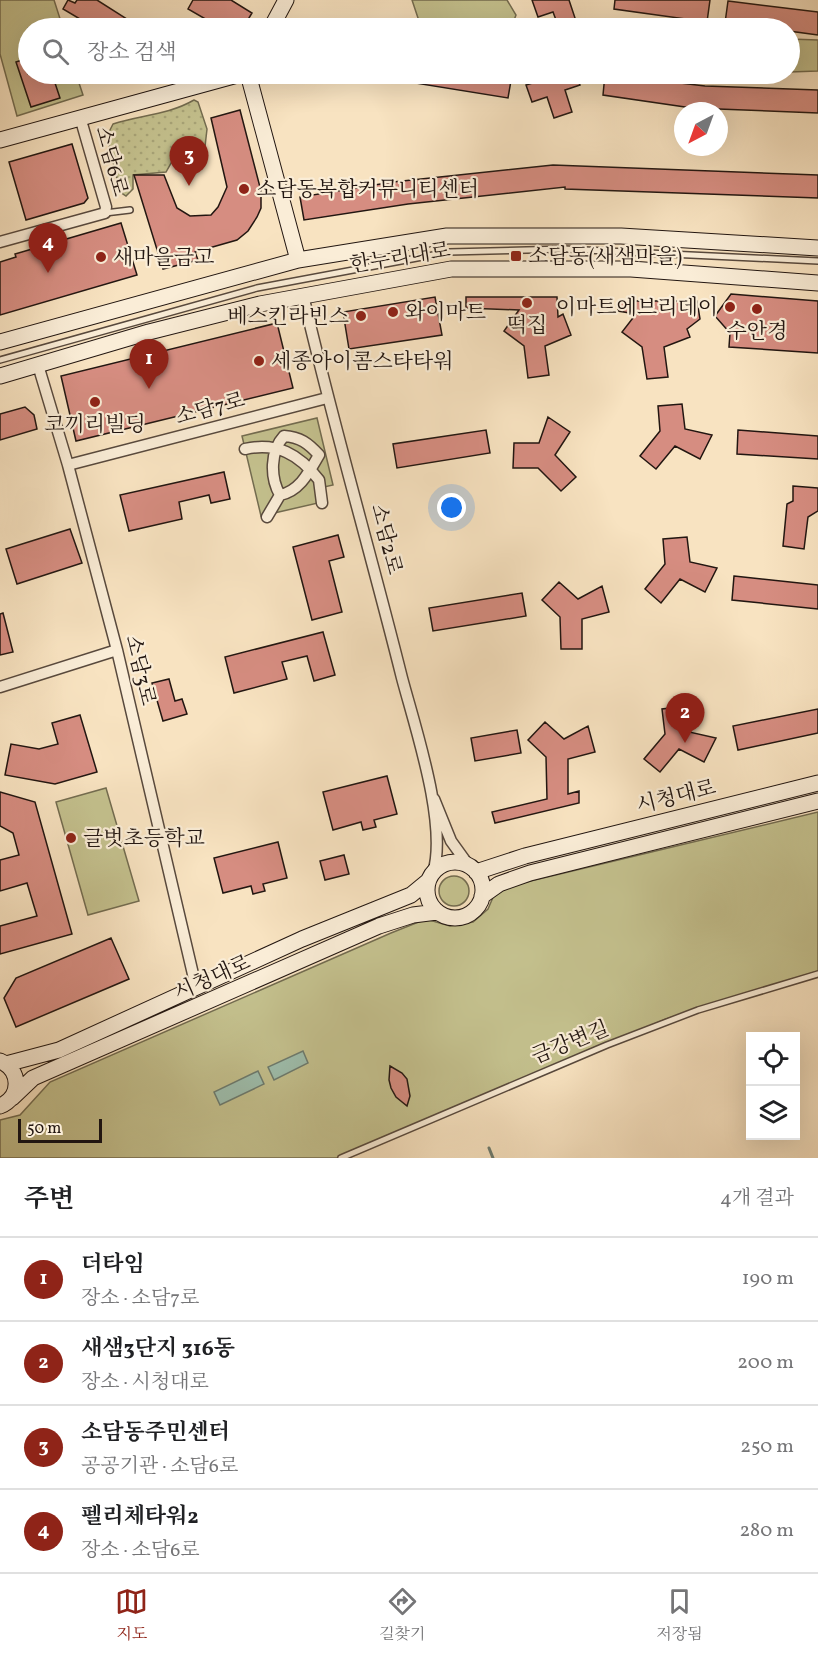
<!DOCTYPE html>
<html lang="ko">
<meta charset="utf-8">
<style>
:root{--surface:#fff;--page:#f2f2f2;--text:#202124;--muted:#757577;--line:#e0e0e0;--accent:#8f2418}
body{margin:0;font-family:Vollkorn,"Noto Serif KR",serif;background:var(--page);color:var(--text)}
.controls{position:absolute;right:18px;bottom:18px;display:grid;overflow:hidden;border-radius:0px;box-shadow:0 6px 24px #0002}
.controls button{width:54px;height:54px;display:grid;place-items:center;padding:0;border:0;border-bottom:2px solid var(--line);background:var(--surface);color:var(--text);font:30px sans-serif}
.compass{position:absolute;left:674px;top:102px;width:54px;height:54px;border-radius:50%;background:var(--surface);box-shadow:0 6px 24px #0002;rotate:221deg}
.scale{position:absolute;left:18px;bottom:15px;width:84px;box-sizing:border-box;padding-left:6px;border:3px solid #221611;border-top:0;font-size:16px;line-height:21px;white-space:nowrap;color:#221611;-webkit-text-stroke:4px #faedd7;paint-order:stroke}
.you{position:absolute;left:452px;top:508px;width:21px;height:21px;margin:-15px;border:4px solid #fff;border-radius:50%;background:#1a73e8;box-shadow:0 0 0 9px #1a73e833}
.badge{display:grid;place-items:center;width:39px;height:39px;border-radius:50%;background:var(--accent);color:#fff;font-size:20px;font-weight:700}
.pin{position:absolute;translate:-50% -50px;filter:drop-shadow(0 2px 3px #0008)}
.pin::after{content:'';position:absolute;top:32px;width:21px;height:18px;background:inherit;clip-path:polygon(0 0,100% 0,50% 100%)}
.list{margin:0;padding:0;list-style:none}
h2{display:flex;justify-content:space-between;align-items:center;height:78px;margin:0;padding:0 24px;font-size:26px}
h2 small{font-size:20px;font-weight:400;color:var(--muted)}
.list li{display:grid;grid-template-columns:39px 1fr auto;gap:18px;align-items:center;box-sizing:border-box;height:84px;padding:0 24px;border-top:2px solid var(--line)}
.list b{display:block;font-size:22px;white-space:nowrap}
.list p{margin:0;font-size:20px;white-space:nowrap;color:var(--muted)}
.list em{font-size:20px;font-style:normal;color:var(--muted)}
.icon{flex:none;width:33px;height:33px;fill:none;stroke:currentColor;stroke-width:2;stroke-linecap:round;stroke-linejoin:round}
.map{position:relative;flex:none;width:818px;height:1158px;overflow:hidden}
.search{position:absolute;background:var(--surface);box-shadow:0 6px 24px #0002;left:18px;right:18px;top:18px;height:66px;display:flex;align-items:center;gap:15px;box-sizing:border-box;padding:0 21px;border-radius:33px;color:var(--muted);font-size:22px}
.sheet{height:414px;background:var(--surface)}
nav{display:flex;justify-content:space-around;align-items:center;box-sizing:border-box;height:84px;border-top:2px solid var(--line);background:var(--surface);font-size:16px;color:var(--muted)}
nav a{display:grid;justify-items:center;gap:3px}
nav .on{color:var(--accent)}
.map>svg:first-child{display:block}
</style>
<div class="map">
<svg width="818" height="1158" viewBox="0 0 818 1158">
<defs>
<pattern id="garden-dots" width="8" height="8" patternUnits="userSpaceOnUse" patternTransform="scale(1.5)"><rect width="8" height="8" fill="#c4c18e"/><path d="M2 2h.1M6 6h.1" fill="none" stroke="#a8a579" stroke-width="1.8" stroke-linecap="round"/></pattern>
</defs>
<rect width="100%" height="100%" fill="#f8e3c1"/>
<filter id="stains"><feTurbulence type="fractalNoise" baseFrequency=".00333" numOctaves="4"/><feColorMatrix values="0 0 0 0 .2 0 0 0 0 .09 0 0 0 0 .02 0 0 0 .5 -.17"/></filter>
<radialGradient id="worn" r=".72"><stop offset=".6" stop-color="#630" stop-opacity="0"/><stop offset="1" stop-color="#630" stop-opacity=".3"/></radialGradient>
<!-- green -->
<path fill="#c4c18e" stroke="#736c50" stroke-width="1.5" d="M0,0H54L63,28H28V74H76L83,95L17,116L0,54Z
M412,0H507L516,15L511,28H430L418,18Z
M790,39L818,40V71L790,72Z
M317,418L333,485L315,489L318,503L261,516L242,436Z
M106,788L139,901L88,915L56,802Z
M818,812V971L666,1019L338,1158H0V1120L20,1115L50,1082L391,933L426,919L450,926L473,922L488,909L494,895L514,885Z
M439 891a15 15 0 1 1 30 0a15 15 0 1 1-30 0Z"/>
<!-- garden -->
<path fill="url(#garden-dots)" stroke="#736c50" stroke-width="1.5" d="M194,100L198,102L207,129L204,155L174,158L166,172L133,175V189L126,196L120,192L107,136L113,124C141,115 168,115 194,100Z"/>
<!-- water -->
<path fill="#9ebfae" stroke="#6c7b6f" stroke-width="1.5" d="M303,1051L308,1063L274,1080L268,1067Z
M258,1071L264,1084L220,1105L214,1092Z"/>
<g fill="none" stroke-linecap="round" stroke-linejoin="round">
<!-- stream -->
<path stroke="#6c7b6f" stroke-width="3" d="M489,1148L493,1158"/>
</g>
<!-- building -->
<path fill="#d68d81" stroke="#221611" stroke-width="1.5" d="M68,0L75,3L77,0H97L127,19L138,28H95L63,9Z
M193,0H231L252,13L243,28H221L188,9Z
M532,0H569L578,27L559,28L553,12L538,17Z
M615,0H710L707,22L614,9Z
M728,1L818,12V35L789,31V28L725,23Z
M28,58V74H52L60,98L31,107L16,62Z
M417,74H504L512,75L508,98L415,83Z
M562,74H576L580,85L565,90L572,112L554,118L547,97L532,102L526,85Z
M605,74L705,86L818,90V113L692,108L603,95Z
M240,110L261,191V208L257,217L248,231L237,240L195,252L198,260L163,269L134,175H164L177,208L190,216L211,215L218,207L227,187L211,118Z
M72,144L88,198L84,203L26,220L9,162Z
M553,165L818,175V198L565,189V187L408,204L304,220L300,197L393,182Z
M121,223L137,275L0,315V262L16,257L15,254Z
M731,294L818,301V353L729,347L730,333L715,316Z
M435,297L442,335L349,349L343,312Z
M466,297H557L558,317L563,314L571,335L545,346L549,375L528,378L524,346L504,331L519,310L466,308Z
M618,301H697L700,319L687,329L690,337L664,347L668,377L647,379L642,347L622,332L636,314L618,311Z
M277,323L293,388L76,441L61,376Z
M682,404L685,429L712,435L700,459L675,446L656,469L640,456L660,431L658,406Z
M25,407L34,415L37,429L0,440V414Z
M548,417L570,432L555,455L576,477L561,491L538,468H513L514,443H539Z
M486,430L490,453L397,468L393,444Z
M738,430L818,436V459L737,454Z
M224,472L230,499L211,503L209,495L179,502L182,519L129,531L120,495Z
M793,486L818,488V511L808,517L804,549L783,546L787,504L793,501Z
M70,529L82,563L17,584L6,549Z
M338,535L344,557L329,561L342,612L312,620L293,547Z
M687,537L690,562L717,568L705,592L680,579L661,603L645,589L665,564L663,539Z
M734,576L818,585V609L732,600Z
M559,582L578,599L602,586L609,612L582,619V649H561L560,617L542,600Z
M522,593L526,616L433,631L429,608Z
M3,613L13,652L0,655V614Z
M323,632L335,675L314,681L307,656L282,662L287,679L234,693L225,657Z
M169,679L175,701L182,699L187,714L163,721L152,683Z
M687,706L689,732L716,738L704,762L679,749L660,772L644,759L665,734L662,709Z
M818,709V733L738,750L733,726Z
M80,715L97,772L55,784L5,775L11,744L39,749L58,744L52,723Z
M545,722L564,739L588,726L595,752L568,759V794L579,791V803L495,823L492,812L547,799L546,757L528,740Z
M517,730L521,753L475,761L471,738Z
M387,776L397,814L374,820L376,827L363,830L361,822L333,830L323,792Z
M0,792L35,802L72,934L0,954V926L37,916L27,883L0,891V860L19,855L13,833L0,826Z
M278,842L287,878L263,884L265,891L253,894L251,886L223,893L214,858Z
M344,855L349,874L325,880L320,861Z
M111,938L129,979L16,1027L4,998L16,978Z
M390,1066L402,1073L407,1079L410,1096L407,1106L396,1097L391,1088L389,1080Z"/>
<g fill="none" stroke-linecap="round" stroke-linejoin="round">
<!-- lane casing -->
<g stroke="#58493d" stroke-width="8">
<path id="lane" d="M105,213L130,210
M0,360L257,288L449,252L564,249L818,261
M341,1158L607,1045L698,1010L818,974"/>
</g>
<!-- street casing -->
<g stroke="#58493d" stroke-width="13">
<path id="street" d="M0,242L105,213L106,207L80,117
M303,295C333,424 370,550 402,678C415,727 448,825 433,873
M38,365L68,465L117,650L196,987
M245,449C277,442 299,454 319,480L322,503
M68,465L327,398
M267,517L280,495C300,491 309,472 319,455C308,443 300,437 284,436C270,451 270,478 280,495
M0,687L117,650
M434,799L451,841L469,866"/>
</g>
<!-- secondary casing -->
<g stroke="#221611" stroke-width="17">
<path id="secondary" d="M271,28L286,0
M248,74L298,260
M0,140L241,74
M0,342L298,260L447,236H621L818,248
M0,376L149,332L260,304L451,269H631L818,283
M427 890a28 28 0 1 1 56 0a28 28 0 1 1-56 0Z
M476,872L525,856L818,783
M482,896L499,884L530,873L818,801
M0,1061C21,1070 22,1097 0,1106
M6,1064L59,1050L302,939L411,895L428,881
M12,1098L33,1078L379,926L413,915L437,912"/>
</g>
<!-- lane -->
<use href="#lane" stroke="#faedd7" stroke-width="5"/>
<!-- street -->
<use href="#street" stroke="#faedd7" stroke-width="10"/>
<!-- secondary -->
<use href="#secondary" stroke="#faedd7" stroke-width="15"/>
</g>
<!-- markers -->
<g fill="#8f2418" stroke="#faedd7" stroke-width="2">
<circle cx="244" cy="189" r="6"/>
<rect x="510" y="250" width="12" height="12" rx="3"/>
<circle cx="101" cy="257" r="6"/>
<circle cx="527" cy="303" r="6"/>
<circle cx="730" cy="307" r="6"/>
<circle cx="757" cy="309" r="6"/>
<circle cx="393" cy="312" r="6"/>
<circle cx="361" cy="316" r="6"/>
<circle cx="259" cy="361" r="6"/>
<circle cx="95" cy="402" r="6"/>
<circle cx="71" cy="838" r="6"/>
</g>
<g text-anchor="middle" stroke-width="4.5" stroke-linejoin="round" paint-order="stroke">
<!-- street labels -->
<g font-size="21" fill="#221611" stroke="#faedd7">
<text transform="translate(112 161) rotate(75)" y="7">소담6로</text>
<text transform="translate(400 257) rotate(-9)" y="7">한누리대로</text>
<text transform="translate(210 408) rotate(-15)" y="7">소담7로</text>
<text transform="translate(387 539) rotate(76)" y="7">소담2로</text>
<text transform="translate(141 670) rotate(77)" y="7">소담3로</text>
<text transform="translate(676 796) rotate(-14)" y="7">시청대로</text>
<text transform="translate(212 977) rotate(-24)" y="7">시청대로</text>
<text transform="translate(570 1042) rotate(-22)" y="7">금강변길</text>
</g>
<!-- poi labels -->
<g font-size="21" fill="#221611" stroke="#faedd7" text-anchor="start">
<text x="256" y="196">소담동복합커뮤니티센터</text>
<text x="528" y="263">소담동(새샘마을)</text>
<text x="113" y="264">새마을금고</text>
<text x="718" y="314" text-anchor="end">이마트에브리데이</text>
<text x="405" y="319">와이마트</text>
<text x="349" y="323" text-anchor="end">베스킨라빈스</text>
<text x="527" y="332" text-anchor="middle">떡집</text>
<text x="757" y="338" text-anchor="middle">수안경</text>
<text x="271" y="368">세종아이콤스타타워</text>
<text x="95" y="431" text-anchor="middle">코끼리빌딩</text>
<text x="83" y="845">글벗초등학교</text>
</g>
</g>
<rect width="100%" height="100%" filter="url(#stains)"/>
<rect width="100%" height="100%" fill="url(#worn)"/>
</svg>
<div class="controls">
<button><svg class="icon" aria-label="locate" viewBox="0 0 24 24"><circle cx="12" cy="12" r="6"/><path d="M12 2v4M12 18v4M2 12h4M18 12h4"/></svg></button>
<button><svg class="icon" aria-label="layers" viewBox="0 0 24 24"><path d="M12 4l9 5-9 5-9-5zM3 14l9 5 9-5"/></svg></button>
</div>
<svg class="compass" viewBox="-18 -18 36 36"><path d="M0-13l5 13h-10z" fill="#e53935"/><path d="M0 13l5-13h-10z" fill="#757577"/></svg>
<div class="scale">50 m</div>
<div class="you"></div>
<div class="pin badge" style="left:149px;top:389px">1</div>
<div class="pin badge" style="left:685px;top:743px">2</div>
<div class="pin badge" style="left:189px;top:186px">3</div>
<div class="pin badge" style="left:48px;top:273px">4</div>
<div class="search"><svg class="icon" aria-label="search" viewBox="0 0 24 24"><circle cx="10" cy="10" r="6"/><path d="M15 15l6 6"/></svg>장소 검색</div>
</div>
<section class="sheet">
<h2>주변<small>4개 결과</small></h2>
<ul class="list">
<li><span class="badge">1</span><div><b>더타임</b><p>장소 · 소담7로</p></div><em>190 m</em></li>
<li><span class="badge">2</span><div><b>새샘3단지 316동</b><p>장소 · 시청대로</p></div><em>200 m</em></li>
<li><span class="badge">3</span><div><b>소담동주민센터</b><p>공공기관 · 소담6로</p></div><em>250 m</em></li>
<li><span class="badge">4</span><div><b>펠리체타워2</b><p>장소 · 소담6로</p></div><em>280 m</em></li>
</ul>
</section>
<nav>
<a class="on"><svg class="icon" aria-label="map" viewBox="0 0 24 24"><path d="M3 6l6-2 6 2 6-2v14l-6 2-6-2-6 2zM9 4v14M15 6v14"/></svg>지도</a>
<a><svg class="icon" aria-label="directions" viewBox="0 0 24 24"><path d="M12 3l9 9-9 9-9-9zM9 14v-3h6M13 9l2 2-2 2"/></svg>길찾기</a>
<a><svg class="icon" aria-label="saved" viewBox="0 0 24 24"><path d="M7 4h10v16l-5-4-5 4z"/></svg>저장됨</a>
</nav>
